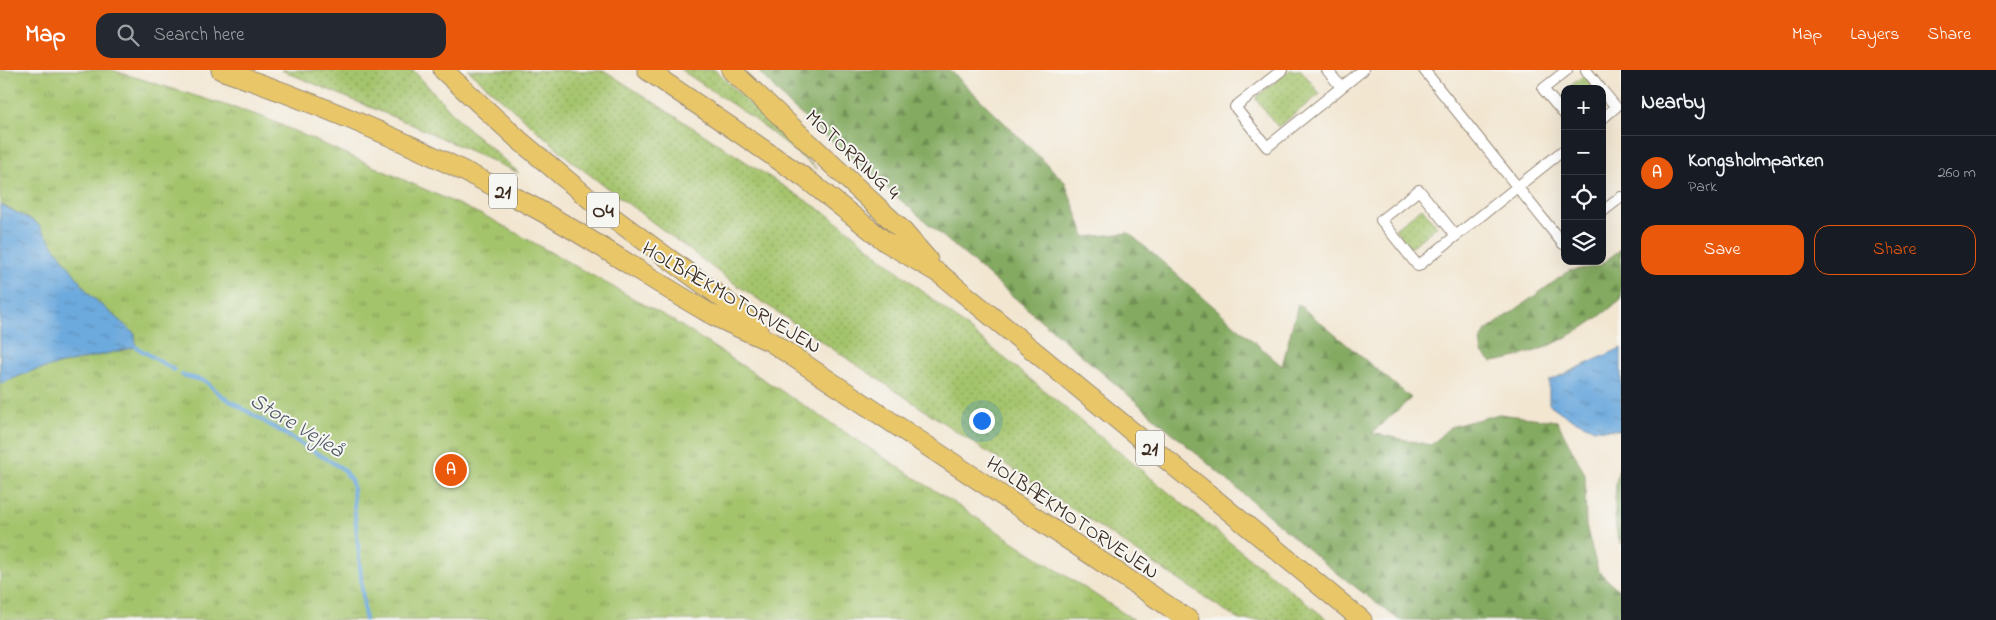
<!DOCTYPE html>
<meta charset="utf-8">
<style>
:root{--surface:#171b24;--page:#242831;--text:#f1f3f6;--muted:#9ea1a6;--line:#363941;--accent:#ea580c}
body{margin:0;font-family:"Indie Flower",sans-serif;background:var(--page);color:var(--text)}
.controls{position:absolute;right:15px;top:15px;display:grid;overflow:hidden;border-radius:10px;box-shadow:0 5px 20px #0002}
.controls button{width:45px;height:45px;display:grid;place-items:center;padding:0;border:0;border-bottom:1px solid var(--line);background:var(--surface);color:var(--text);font:25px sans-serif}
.you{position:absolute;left:981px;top:350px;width:18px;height:18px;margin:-12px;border:4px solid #fff;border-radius:50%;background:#1a73e8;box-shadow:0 0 0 8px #1a73e833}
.badge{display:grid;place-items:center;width:32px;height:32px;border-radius:50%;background:var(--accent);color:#fff;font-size:16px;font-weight:700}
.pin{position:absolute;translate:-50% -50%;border:2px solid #fff;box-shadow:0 1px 5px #0006}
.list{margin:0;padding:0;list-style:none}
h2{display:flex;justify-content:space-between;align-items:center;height:65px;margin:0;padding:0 20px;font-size:21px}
h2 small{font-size:16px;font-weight:400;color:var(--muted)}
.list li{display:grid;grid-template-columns:32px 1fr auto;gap:15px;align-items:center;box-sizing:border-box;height:75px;padding:0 20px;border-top:1px solid var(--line)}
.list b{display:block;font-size:19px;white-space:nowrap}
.list p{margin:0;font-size:16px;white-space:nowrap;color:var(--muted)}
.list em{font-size:16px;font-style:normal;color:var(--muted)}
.actions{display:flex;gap:10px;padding:15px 20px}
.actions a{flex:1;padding:11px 0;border:1px solid var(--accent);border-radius:15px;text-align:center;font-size:18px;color:var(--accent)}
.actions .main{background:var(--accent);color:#fff}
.icon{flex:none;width:28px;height:28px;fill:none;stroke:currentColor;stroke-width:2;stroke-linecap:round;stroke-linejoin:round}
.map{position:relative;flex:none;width:1621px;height:550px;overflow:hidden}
header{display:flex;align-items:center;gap:30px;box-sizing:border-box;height:70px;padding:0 25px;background:var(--accent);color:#fff}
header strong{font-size:24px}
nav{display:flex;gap:28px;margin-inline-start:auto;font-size:18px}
.search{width:350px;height:45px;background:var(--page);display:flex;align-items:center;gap:12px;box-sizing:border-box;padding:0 18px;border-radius:15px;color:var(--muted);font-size:19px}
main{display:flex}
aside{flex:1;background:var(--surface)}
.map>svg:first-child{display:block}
</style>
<header>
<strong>Map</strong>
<div class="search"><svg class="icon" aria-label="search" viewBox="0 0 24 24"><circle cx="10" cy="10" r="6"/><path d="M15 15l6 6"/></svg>Search here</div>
<nav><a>Map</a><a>Layers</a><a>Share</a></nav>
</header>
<main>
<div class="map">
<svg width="1621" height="550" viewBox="0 0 1621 550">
<defs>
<pattern id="grass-dots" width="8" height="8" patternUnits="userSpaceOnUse" patternTransform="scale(1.25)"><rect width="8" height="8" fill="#a4c46c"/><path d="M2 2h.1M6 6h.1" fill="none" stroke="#879f58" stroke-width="1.8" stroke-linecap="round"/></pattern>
<pattern id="forest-firs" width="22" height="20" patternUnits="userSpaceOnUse" patternTransform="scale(1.25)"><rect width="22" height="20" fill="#83aa60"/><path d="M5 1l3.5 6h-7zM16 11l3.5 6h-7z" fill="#6c8b4f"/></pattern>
<pattern id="park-tufts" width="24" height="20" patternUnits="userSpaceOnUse" patternTransform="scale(1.25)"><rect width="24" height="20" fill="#a4c46c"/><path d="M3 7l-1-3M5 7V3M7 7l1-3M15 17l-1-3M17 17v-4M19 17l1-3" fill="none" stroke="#879f58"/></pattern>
<pattern id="water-ripples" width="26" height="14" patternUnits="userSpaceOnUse" patternTransform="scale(1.25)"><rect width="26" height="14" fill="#6ca9dd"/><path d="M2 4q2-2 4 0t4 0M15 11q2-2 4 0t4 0" fill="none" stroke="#5a8ab3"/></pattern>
</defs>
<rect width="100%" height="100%" fill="#f6f6f2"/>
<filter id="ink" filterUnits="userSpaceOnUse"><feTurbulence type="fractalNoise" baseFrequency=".02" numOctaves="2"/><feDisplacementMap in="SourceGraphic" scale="10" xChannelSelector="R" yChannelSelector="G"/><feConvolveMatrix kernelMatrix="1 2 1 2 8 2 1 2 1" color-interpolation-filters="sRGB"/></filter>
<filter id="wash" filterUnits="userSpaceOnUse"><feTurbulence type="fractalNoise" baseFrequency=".0096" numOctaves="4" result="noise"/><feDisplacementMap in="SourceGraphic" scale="20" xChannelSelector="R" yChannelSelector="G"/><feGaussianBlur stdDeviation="1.12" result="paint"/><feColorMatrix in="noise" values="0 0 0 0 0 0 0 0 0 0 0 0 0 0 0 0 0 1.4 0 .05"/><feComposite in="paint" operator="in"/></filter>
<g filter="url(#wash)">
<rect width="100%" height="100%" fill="#f2e6d1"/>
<!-- grass -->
<path fill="url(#grass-dots)" stroke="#707745" d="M281,0H413L462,53L519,103L413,55Z
M468,0L605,1L833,148L1228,471L1328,550H1239L728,209L574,93Z
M681,0H715L817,99L753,48Z
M1290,0H1301L1320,24L1278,57L1255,28Z
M1584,5L1595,19H1567Z
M1422,138L1437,156L1410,178L1395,159Z"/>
<!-- forest -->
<path fill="url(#forest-firs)" stroke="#5f6a3f" d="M757,0H950L1065,112L1085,167L1129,163L1282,296L1298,234L1411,328L1372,363L1431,375L1450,357L1499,344L1557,351L1585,404L1586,456L1598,501L1621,522V550H1399L1324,493L791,36Z
M1621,179V229C1585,261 1541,285 1492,292L1482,283L1480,271L1486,261L1569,201L1599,196Z
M1621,395V474C1619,469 1617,464 1616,459C1614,445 1614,405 1621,395Z"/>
<!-- park -->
<path fill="url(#park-tufts)" stroke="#707745" d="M0,0H112L263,47L491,149L672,250L1134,550H0Z"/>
<!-- water -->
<path fill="url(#water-ripples)" stroke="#546a7e" d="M0,134L37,153L90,225L135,264L136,277L32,301L0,314Z
M1621,278V360L1594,359L1566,346L1549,334V311Z"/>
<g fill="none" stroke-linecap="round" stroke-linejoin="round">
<!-- stream -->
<path stroke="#6ca9dd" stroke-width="4" d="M136,277L174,300
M182,305L205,311L222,326L343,399L352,412L365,550"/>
</g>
</g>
<g filter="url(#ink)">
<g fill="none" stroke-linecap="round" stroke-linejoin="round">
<!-- minor casing -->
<g stroke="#968878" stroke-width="12">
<path id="minor" d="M1282,0L1235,37L1267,77L1363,0
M1327,0L1341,17
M1424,0L1563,174L1565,172
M1586,0L1601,19
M1602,20L1616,37L1602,49
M1565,45L1543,19L1567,0
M1602,142L1621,127
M1456,166L1419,120L1381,150L1418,196L1565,79"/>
</g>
<!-- motorway casing -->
<g stroke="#968878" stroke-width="21">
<path id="motorway" d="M221,0C330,37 436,84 537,139C596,171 651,210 709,243C729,254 750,262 771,272L1189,550
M443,0L519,70L604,141L725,230L758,260
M647,0L805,108L886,172L940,204L1362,550
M731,0L900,158L928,190"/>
</g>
<!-- minor -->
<use href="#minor" stroke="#fff" stroke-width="10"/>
<!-- motorway -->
<use href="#motorway" stroke="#e9c769" stroke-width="19"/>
</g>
</g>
<g text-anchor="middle" stroke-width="4" stroke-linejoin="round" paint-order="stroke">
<!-- shield labels -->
<g fill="#f6f6f2" stroke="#73675e" stroke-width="1">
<rect x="489" y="103.5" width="28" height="35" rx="4"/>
<rect x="587" y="122.5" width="32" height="35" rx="4"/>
<rect x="1136" y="360.5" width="28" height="35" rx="4"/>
</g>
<g font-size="20" font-weight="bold" fill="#3b2a1e">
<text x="503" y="128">21</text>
<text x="603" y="147">O4</text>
<text x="1150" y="385">21</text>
</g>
<!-- street labels -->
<g font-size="21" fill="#3b2a1e" stroke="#f6f6f2">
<text transform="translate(853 84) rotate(43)" y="7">MOTORRING 4</text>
<text transform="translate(732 227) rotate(30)" y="7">HOLBÆKMOTORVEJEN</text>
<text transform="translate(1073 447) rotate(34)" y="7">HOLBÆKMOTORVEJEN</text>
</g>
<!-- water labels -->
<g font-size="22" font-style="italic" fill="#4c5661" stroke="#f6f6f2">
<text transform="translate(298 354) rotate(31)" y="8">Store Vejleå</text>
</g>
</g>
</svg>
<div class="controls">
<button>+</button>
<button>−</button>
<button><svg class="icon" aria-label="locate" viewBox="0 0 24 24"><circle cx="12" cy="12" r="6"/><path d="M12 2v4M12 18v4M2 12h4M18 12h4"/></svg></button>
<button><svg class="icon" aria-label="layers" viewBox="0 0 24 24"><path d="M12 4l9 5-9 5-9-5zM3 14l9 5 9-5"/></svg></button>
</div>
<div class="you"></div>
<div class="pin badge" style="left:451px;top:400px">A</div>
</div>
<aside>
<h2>Nearby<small></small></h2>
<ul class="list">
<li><span class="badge">A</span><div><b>Kongsholmparken</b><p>Park</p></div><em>260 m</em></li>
</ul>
<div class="actions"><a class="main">Save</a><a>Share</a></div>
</aside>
</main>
